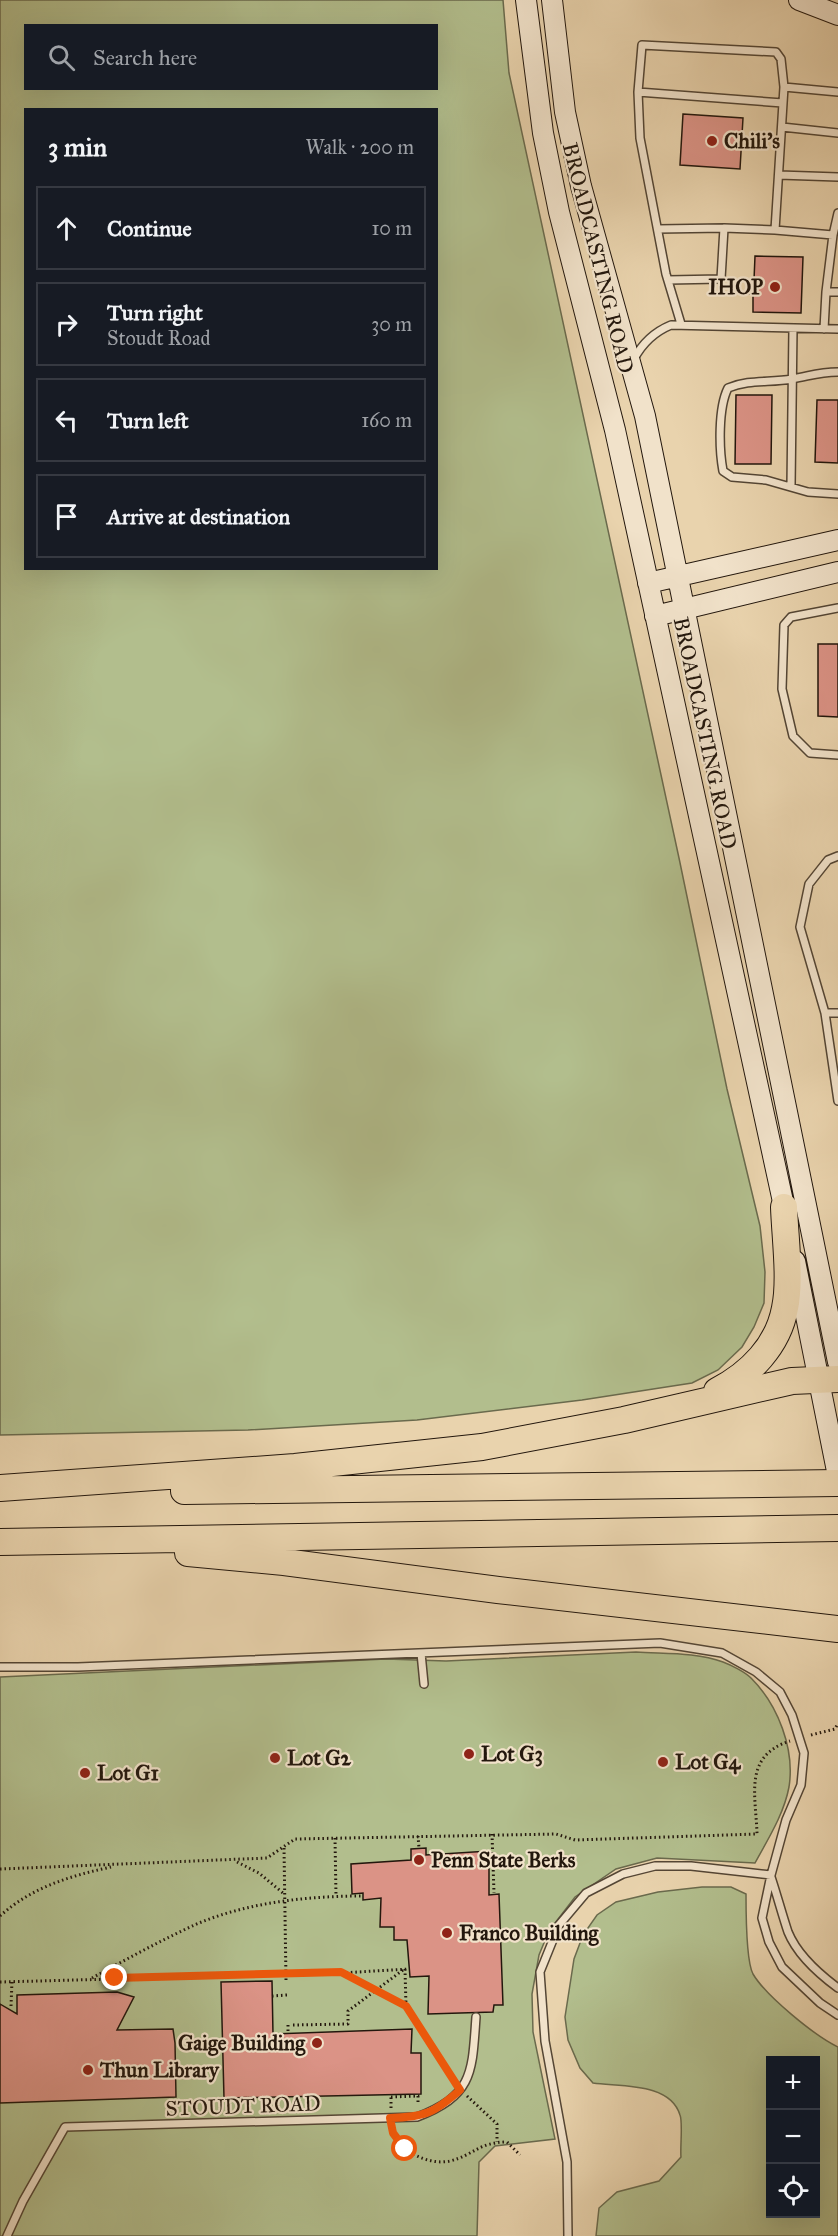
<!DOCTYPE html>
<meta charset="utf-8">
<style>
:root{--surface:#171b24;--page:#242831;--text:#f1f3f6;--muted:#9ea1a6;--line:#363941}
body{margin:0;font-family:"IM FELL Great Primer",serif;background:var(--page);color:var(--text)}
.controls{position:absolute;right:18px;bottom:18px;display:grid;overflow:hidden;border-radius:0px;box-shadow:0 6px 24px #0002}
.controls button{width:54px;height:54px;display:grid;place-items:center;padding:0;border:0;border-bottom:2px solid var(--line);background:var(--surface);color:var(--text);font:30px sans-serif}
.stop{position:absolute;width:18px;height:18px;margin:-14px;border:4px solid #ea580c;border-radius:50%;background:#fff}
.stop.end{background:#ea580c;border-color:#fff;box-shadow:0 2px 6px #0008}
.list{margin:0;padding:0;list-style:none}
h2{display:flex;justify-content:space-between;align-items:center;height:78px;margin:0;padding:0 24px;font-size:26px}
h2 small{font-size:20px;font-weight:400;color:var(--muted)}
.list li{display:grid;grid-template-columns:39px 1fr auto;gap:18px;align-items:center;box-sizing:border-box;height:84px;margin:0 12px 12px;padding:0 12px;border:2px solid var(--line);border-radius:0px}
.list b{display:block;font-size:22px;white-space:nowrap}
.list p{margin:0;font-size:20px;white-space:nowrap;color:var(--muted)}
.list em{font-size:20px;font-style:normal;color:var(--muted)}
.icon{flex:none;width:33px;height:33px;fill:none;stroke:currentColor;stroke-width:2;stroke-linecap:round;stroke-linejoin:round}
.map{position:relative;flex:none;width:838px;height:2236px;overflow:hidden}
.search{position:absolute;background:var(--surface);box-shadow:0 6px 24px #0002;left:24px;top:24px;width:414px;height:66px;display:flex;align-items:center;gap:15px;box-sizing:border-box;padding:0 21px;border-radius:0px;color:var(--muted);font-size:22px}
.panel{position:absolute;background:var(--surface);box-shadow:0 6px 24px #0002;left:24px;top:108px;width:414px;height:462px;border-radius:0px}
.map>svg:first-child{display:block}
</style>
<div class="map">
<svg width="838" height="2236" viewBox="0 0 838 2236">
<rect width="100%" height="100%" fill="#e9d3ad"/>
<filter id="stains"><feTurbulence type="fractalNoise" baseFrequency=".00333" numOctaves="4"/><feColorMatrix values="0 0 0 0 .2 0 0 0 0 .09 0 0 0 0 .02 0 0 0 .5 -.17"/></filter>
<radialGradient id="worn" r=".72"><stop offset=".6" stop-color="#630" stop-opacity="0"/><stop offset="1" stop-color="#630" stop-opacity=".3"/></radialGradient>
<!-- green -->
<path fill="#b2be8d" stroke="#6a6a4d" stroke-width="1.5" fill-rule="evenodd" d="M0,0H503L509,73L679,858L727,1089L760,1226L765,1272L764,1303L754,1327L742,1347L718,1370L692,1383L582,1400L417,1420L248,1430L0,1435ZM26,26H436V88H26ZM26,110H436V568H26Z
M636,1652C664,1654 696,1652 723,1662C731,1665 745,1672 751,1678C778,1705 795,1749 789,1787C784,1814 768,1839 755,1863L657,1858L616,1869L575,1897L549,1931L539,1955L532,1994L533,2032L555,2139L495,2146L479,2162L477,2236H0V1677L386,1659L446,1661Z
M702,1887H731L746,1894C746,1911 746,1961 753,1974C766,1996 815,2036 838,2047V2236H596L599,2208L617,2192L659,2181L681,2157C680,2148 683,2122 680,2115C670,2082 620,2087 593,2083L580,2068L568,2040L565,2017L574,1959L583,1935L597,1915L616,1902L658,1892ZM770,2060H816V2214H770Z"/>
<!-- building -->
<path fill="#db9386" stroke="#23170d" stroke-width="1.5" d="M683,114L743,118L740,169L680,165Z
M755,256L803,257L801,313L753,312V294H747V279L754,280Z
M736,395H772L771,464H735Z
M817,400H838V463L815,462Z
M818,644H838V717L818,716Z
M426,1848V1855L489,1851V1895L499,1894L503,2005H494L493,2012L428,2014L429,1976L410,1977L407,1940H394V1927H380L381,1898L363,1900V1893L352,1894L351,1864L411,1860V1849Z
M272,1981L273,2034L412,2029L411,2053H421V2094L224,2098L221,1982Z
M117,1992L134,1997L117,2030L173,2029L175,2043L176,2097L0,2103V2004L17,2014V1995Z"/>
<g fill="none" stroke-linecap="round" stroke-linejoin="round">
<!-- lane casing -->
<g stroke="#544635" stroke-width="10">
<path id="lane" d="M784,87L838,92
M638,92L783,103
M782,127L838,133
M779,175L838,177
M658,229L724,228
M833,235L838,213
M668,280L721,279L724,228L775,230
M826,292H838
M681,324L666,274L640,138L638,92L642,45L776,52L781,59L784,87L775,230L833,235L826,292L824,329
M634,359C642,344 654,332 671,325L838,329
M838,372C818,372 810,376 792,379C770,383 749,379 728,388C718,408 719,449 723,471L732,477L766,480L808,492L838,494
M791,486L793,328
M838,608L791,617L784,625L782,689L793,736L810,753L838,755
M838,856L828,860L809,884L800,927L825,1013L838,1101
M825,1013H838
M421,1653L424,1684
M0,1667H78L660,1643L722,1653L756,1672L780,1692L792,1715L804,1753L801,1785L786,1820L771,1875L762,1918L769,1942L782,1967L820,2003L838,2015
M771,1877C777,1895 782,1914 788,1932C797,1954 819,1974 838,1988
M7,2236L23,2201L65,2127L417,2117C474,2095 472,2072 476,2017
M568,2236L567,2162L545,2041L540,1972L559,1925L586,1893L623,1874L655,1866H691L771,1875"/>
</g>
<!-- secondary casing -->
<g stroke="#23170d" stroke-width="22">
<path id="secondary" d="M526,0L543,133L559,212L615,430L787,1220
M552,0L565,112L581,186L645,416L838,1362
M799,0L838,15
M648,583L838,540
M655,616L838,572
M795,1261L838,1476"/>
</g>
<!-- highway casing -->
<g stroke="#23170d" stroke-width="28">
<path id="highway" d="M717,1391C750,1374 778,1346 785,1308C791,1280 785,1237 784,1207
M0,1488L295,1467L482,1447L624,1420L792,1381L838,1379
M184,1491L838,1483
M0,1542L838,1528
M188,1553L284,1562L498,1590L838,1629"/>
</g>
<!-- path -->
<path stroke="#23170d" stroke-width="3" stroke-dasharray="1.5 3" stroke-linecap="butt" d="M811,1735L835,1729L838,1723
M492,1834L494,1893
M418,1836L419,1848
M335,1838L336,1896
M284,1848L286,1980
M237,1862L259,1873L283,1893
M0,1869L267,1858L295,1839L556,1834L575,1840L757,1834C756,1795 743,1756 790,1741
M0,1916C32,1887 70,1876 111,1867
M405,1969L406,2006
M343,1973L406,2006L453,2080
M92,1978C127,1959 163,1939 199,1923C250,1902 309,1896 363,1896
M0,1982L341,1973L409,1969
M272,1996L287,1995
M11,2006L12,1981
M288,2025V2033
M293,2025L348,2024V2011L403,1970
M467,2096L497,2124V2142
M391,2097L418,2096V2103
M391,2108V2095
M391,2127C396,2150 428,2166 450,2161C474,2155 479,2142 507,2142L520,2155"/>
<!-- lane -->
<use href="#lane" stroke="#f1e2ca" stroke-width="7"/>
<!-- secondary -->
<use href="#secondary" stroke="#f1e2ca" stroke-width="20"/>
<!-- highway -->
<use href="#highway" stroke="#e9d3ad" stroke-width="26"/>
</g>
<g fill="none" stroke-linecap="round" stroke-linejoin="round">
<!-- route -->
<path stroke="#ea580c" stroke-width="8" d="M115,1978L341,1972L406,2006L460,2090C434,2113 425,2117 390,2118L393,2133L405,2149"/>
</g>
<!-- markers -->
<g fill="#8f2418" stroke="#f1e2ca" stroke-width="2">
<circle cx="712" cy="141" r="6"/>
<circle cx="775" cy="287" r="6"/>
<circle cx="469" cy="1754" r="6"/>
<circle cx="275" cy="1758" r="6"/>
<circle cx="663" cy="1762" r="6"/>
<circle cx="85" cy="1773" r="6"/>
<circle cx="419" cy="1860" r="6"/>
<circle cx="447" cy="1933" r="6"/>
<circle cx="317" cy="2043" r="6"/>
<circle cx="88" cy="2070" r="6"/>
</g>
<g text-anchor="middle" stroke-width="4.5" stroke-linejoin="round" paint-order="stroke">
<!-- poi labels -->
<g font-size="21" font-weight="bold" fill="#23170d" stroke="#f1e2ca" text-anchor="start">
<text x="724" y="148">Chili's</text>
<text x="763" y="294" text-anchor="end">IHOP</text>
<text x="481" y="1761">Lot G3</text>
<text x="287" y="1765">Lot G2</text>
<text x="675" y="1769">Lot G4</text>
<text x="97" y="1780">Lot G1</text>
<text x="431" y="1867">Penn State Berks</text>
<text x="459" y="1940">Franco Building</text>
<text x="305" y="2050" text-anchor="end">Gaige Building</text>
<text x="100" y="2077">Thun Library</text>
</g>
<!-- street labels -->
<g font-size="21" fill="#23170d" stroke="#f1e2ca">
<text transform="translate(598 258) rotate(76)" y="7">BROADCASTING ROAD</text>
<text transform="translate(705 733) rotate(78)" y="7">BROADCASTING ROAD</text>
<text transform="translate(243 2106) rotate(-2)" y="7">STOUDT ROAD</text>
</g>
</g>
<rect width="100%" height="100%" filter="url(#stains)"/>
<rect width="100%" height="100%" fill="url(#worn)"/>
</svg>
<div class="controls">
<button>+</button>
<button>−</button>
<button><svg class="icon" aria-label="locate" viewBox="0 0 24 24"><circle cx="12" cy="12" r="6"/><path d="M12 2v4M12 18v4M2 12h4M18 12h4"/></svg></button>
</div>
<div class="stop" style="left:405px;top:2149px"></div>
<div class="stop end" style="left:115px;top:1978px"></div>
<div class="search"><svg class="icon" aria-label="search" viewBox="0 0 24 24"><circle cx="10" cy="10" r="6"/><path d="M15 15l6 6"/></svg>Search here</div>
<section class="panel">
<h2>3 min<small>Walk · 200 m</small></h2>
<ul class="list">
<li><svg class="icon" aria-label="ahead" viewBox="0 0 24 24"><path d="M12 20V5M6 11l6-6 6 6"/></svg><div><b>Continue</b></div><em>10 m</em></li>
<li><svg class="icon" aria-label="right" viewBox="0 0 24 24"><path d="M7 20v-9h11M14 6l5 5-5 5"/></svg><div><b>Turn right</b><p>Stoudt Road</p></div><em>30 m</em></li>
<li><svg class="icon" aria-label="left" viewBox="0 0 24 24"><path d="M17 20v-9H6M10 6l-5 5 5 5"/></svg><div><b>Turn left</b></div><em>160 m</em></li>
<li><svg class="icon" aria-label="arrive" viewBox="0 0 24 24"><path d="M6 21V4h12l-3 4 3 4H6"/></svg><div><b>Arrive at destination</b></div></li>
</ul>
</section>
</div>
